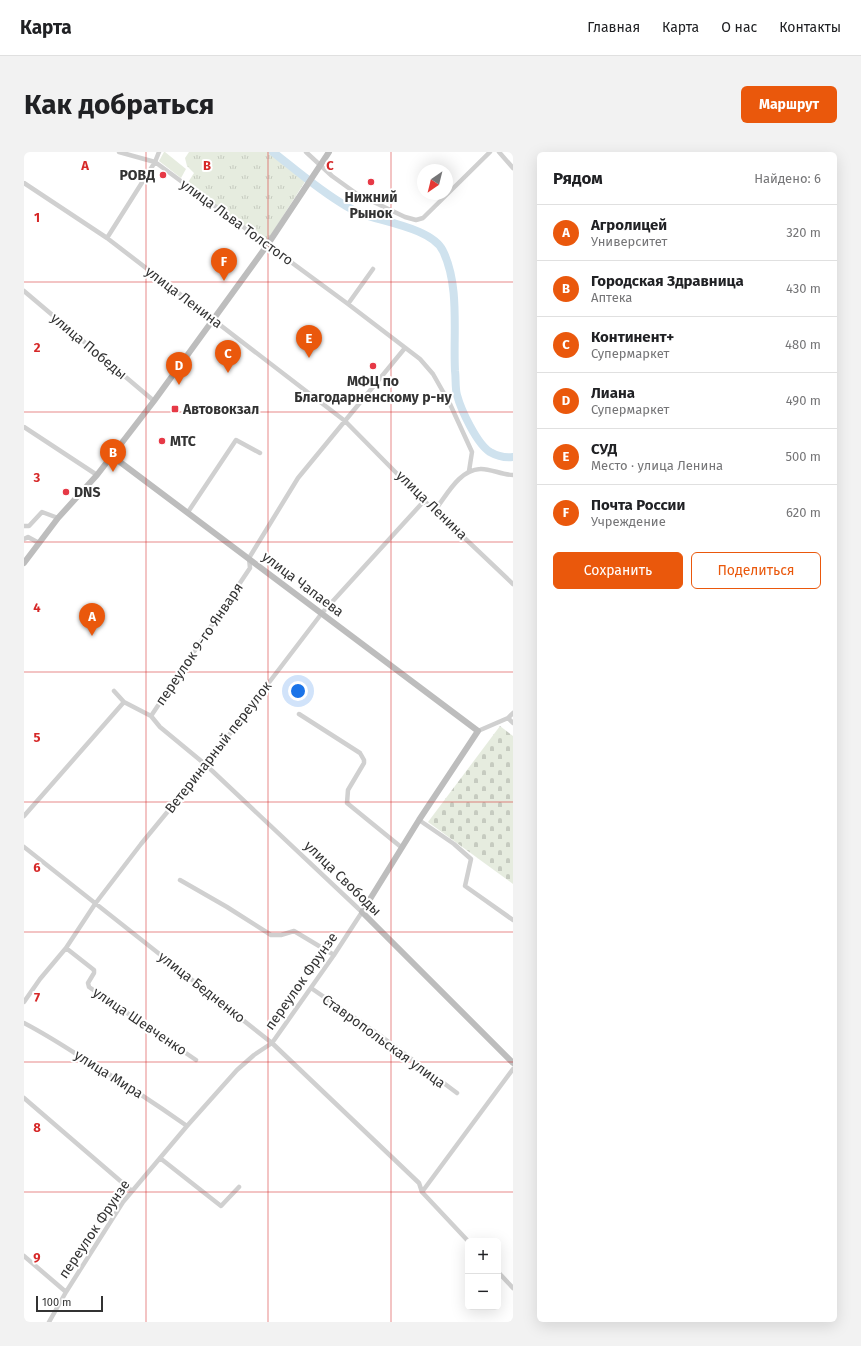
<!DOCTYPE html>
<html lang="ru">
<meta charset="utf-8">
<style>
:root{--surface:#fff;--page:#f2f2f2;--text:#202124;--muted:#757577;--line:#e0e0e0;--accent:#ea580c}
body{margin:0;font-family:"Fira Sans",sans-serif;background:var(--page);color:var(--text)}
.controls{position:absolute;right:12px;bottom:12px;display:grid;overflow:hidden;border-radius:6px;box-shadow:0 4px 16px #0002}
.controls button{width:36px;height:36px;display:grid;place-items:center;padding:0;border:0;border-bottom:1px solid var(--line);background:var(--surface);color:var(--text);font:20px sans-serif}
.compass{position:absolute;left:393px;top:12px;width:36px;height:36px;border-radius:50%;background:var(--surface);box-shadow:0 4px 16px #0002;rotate:215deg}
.scale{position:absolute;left:12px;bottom:10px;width:67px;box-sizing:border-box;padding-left:4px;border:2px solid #333;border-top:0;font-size:11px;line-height:14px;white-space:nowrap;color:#333;-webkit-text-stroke:3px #fff;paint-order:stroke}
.you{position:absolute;left:274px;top:539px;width:14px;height:14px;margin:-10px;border:3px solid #fff;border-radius:50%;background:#1a73e8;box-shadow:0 0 0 6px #1a73e833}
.badge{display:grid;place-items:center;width:26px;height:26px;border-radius:50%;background:var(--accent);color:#fff;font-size:13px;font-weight:700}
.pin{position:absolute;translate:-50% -33px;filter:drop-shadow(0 1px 2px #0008)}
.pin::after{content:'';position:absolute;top:21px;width:14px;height:12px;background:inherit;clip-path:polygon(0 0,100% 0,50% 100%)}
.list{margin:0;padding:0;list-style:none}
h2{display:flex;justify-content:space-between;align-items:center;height:52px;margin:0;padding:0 16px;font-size:17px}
h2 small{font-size:13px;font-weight:400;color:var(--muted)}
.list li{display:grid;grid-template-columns:26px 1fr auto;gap:12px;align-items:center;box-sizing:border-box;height:56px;padding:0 16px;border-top:1px solid var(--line)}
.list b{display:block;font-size:15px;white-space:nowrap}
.list p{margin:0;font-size:13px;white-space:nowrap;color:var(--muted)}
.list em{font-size:13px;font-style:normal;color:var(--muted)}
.actions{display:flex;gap:8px;padding:12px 16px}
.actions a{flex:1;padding:9px 0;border:1px solid var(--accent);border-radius:6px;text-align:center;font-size:14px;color:var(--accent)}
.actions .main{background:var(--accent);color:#fff}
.map{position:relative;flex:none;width:489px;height:1170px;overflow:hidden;border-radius:6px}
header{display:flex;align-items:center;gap:24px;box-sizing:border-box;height:56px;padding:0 20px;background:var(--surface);border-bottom:1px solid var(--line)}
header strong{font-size:19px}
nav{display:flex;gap:22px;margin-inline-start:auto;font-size:14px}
.intro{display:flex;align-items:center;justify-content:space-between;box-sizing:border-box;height:96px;padding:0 24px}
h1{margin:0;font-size:28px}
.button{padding:10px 18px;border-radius:6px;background:var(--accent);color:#fff;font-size:14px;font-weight:700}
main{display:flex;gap:24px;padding:0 24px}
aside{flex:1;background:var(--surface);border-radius:6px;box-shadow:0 4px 16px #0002}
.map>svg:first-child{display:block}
</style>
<header>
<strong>Карта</strong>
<nav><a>Главная</a><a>Карта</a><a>О нас</a><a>Контакты</a></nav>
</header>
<div class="intro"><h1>Как добраться</h1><a class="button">Маршрут</a></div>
<main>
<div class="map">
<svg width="489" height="1170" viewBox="0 0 489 1170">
<defs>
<pattern id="grass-tufts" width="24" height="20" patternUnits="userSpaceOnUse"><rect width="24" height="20" fill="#e6ecdf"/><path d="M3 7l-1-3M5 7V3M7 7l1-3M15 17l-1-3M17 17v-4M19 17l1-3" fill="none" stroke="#c6cbc0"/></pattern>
<pattern id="cemetery-stones" width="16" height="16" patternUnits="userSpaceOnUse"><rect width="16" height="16" fill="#e6ecdf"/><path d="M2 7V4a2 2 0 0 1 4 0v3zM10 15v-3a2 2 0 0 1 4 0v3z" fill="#c6cbc0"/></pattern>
</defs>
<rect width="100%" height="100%" fill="#fff"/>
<!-- grass -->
<path fill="url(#grass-tufts)" d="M165,0H246L282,28L243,89L163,32L170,21L163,14L161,6Z"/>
<!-- cemetery -->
<path fill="url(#cemetery-stones)" d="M476,574L489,584V732L404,670Z"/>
<!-- pitch -->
<path fill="#e6ecdf" d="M140,0H141L162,17L157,26L135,9Z"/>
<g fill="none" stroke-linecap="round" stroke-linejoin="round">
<!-- river -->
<path stroke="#cfe2ee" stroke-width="8" d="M249,0C273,19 296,39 322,54C327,57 333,60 338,62C360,70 409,77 419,99C436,134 429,181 431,219C432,226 431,236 433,243C437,258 453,292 466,300C473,304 481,306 489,305"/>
<!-- minor -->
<path stroke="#d0d0d0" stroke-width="4.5" d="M95,0L131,10L324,152
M282,0L308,24L333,42L381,65L392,68L399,66L466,0
M475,0L489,16
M0,31L83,86L321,269L400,349L411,358L489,432
M83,86L131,10L135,0
M349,117L324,152L396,207L409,222L426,252L448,300L445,319
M0,139L130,249
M0,275L73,323
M411,358C423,343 435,318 456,317C465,316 478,323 489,323
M164,360L212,288L236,301
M0,374H5L18,360L34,366
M0,387L4,385L15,391
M90,539L100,550
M275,562L336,601L340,608V611L324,638L323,651L377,695
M127,564L226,416L225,406L274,326L381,196
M484,566L489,571
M454,579L484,566L489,561
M0,664L100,550L127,564L136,575L182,613L338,760L310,803L248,891L230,903L213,918L163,974L99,1050L42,1140L25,1170
M395,668L430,692L447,707L441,734L489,768
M0,695L248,891L395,1031L398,1040L444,1089
M156,728L203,755L247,783H257L270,779L310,803
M42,796L70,818V821L64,831L65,835L172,908
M287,836L354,882L433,941
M0,850L16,827L42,796L71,752L117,692L182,613L298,461L400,349
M0,871C21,882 40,894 60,907C95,928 129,950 163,974
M0,946L108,1039
M136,1006L197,1054L215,1035
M398,1040L489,917
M0,1104L42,1140
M474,1120L489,1136"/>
<!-- secondary -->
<path stroke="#bdbdbd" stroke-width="6" d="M88,304L454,579L395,668L338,760L489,911
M0,411L34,366L73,323L130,249L244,92L305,0"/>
</g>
<!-- grid -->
<path fill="none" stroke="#d62828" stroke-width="1" stroke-opacity="0.55" d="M122,0V1170M244,0V1170M367,0V1170M0,130H489M0,260H489M0,390H489M0,520H489M0,650H489M0,780H489M0,910H489M0,1040H489"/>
<!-- markers -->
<g fill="#e63946" stroke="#fff" stroke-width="1.5">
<circle cx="139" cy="23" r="4"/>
<circle cx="347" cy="30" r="4"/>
<circle cx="349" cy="214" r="4"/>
<rect x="147" y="253" width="8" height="8" rx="2"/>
<circle cx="138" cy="289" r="4"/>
<circle cx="42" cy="340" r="4"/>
</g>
<g text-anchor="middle" stroke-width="4" stroke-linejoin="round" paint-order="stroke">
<!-- poi labels -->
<g font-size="14" font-weight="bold" fill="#333" stroke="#fff" text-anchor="start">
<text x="131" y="28" text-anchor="end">РОВД</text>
<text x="347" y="50" text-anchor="middle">Нижний<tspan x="347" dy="16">Рынок</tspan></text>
<text x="349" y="234" text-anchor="middle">МФЦ по<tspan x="349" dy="16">Благодарненскому р-ну</tspan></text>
<text x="159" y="262">Автовокзал</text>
<text x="146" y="294">МТС</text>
<text x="50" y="345">DNS</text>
</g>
<!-- street labels -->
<g font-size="14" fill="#333" stroke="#fff">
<text transform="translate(213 70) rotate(36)" y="5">улица Льва Толстого</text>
<text transform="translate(160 145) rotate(37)" y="5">улица Ленина</text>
<text transform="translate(65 194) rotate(40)" y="5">улица Победы</text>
<text transform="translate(408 353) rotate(44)" y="5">улица Ленина</text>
<text transform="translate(279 432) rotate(37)" y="5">улица Чапаева</text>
<text transform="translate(175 492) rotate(-56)" y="5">переулок 9-го Января</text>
<text transform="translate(194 595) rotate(-52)" y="5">Ветеринарный переулок</text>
<text transform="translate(319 726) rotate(44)" y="5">улица Свободы</text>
<text transform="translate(277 829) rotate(-55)" y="5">переулок Фрунзе</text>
<text transform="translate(178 835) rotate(38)" y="5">улица Бедненко</text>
<text transform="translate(116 869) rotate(34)" y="5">улица Шевченко</text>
<text transform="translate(360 889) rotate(36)" y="5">Ставропольская улица</text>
<text transform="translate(85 922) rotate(32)" y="5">улица Мира</text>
<text transform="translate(70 1077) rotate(-56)" y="5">переулок Фрунзе</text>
</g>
</g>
<g font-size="13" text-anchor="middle" font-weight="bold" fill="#d62828" stroke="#fff" stroke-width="4" stroke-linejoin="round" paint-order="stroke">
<text x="61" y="18">A</text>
<text x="183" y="18">B</text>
<text x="306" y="18">C</text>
<text x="13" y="70">1</text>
<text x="13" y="200">2</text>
<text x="13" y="330">3</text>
<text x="13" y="460">4</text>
<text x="13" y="590">5</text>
<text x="13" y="720">6</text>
<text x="13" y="850">7</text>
<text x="13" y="980">8</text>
<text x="13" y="1110">9</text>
</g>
</svg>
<div class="controls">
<button>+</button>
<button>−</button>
</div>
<svg class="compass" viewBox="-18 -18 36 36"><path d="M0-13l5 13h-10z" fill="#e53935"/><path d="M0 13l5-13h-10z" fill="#757577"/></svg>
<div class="scale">100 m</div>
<div class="you"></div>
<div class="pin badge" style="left:68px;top:484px">A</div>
<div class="pin badge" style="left:89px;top:320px">B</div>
<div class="pin badge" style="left:204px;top:221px">C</div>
<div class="pin badge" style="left:155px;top:233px">D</div>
<div class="pin badge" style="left:285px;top:206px">E</div>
<div class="pin badge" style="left:200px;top:129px">F</div>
</div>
<aside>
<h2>Рядом<small>Найдено: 6</small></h2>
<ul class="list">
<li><span class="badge">A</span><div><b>Агролицей</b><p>Университет</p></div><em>320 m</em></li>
<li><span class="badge">B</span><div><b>Городская Здравница</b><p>Аптека</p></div><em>430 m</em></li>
<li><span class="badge">C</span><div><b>Континент+</b><p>Супермаркет</p></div><em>480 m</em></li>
<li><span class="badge">D</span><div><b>Лиана</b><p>Супермаркет</p></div><em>490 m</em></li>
<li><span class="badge">E</span><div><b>СУД</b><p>Место · улица Ленина</p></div><em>500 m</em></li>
<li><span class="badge">F</span><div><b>Почта России</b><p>Учреждение</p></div><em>620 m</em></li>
</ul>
<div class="actions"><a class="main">Сохранить</a><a>Поделиться</a></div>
</aside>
</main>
